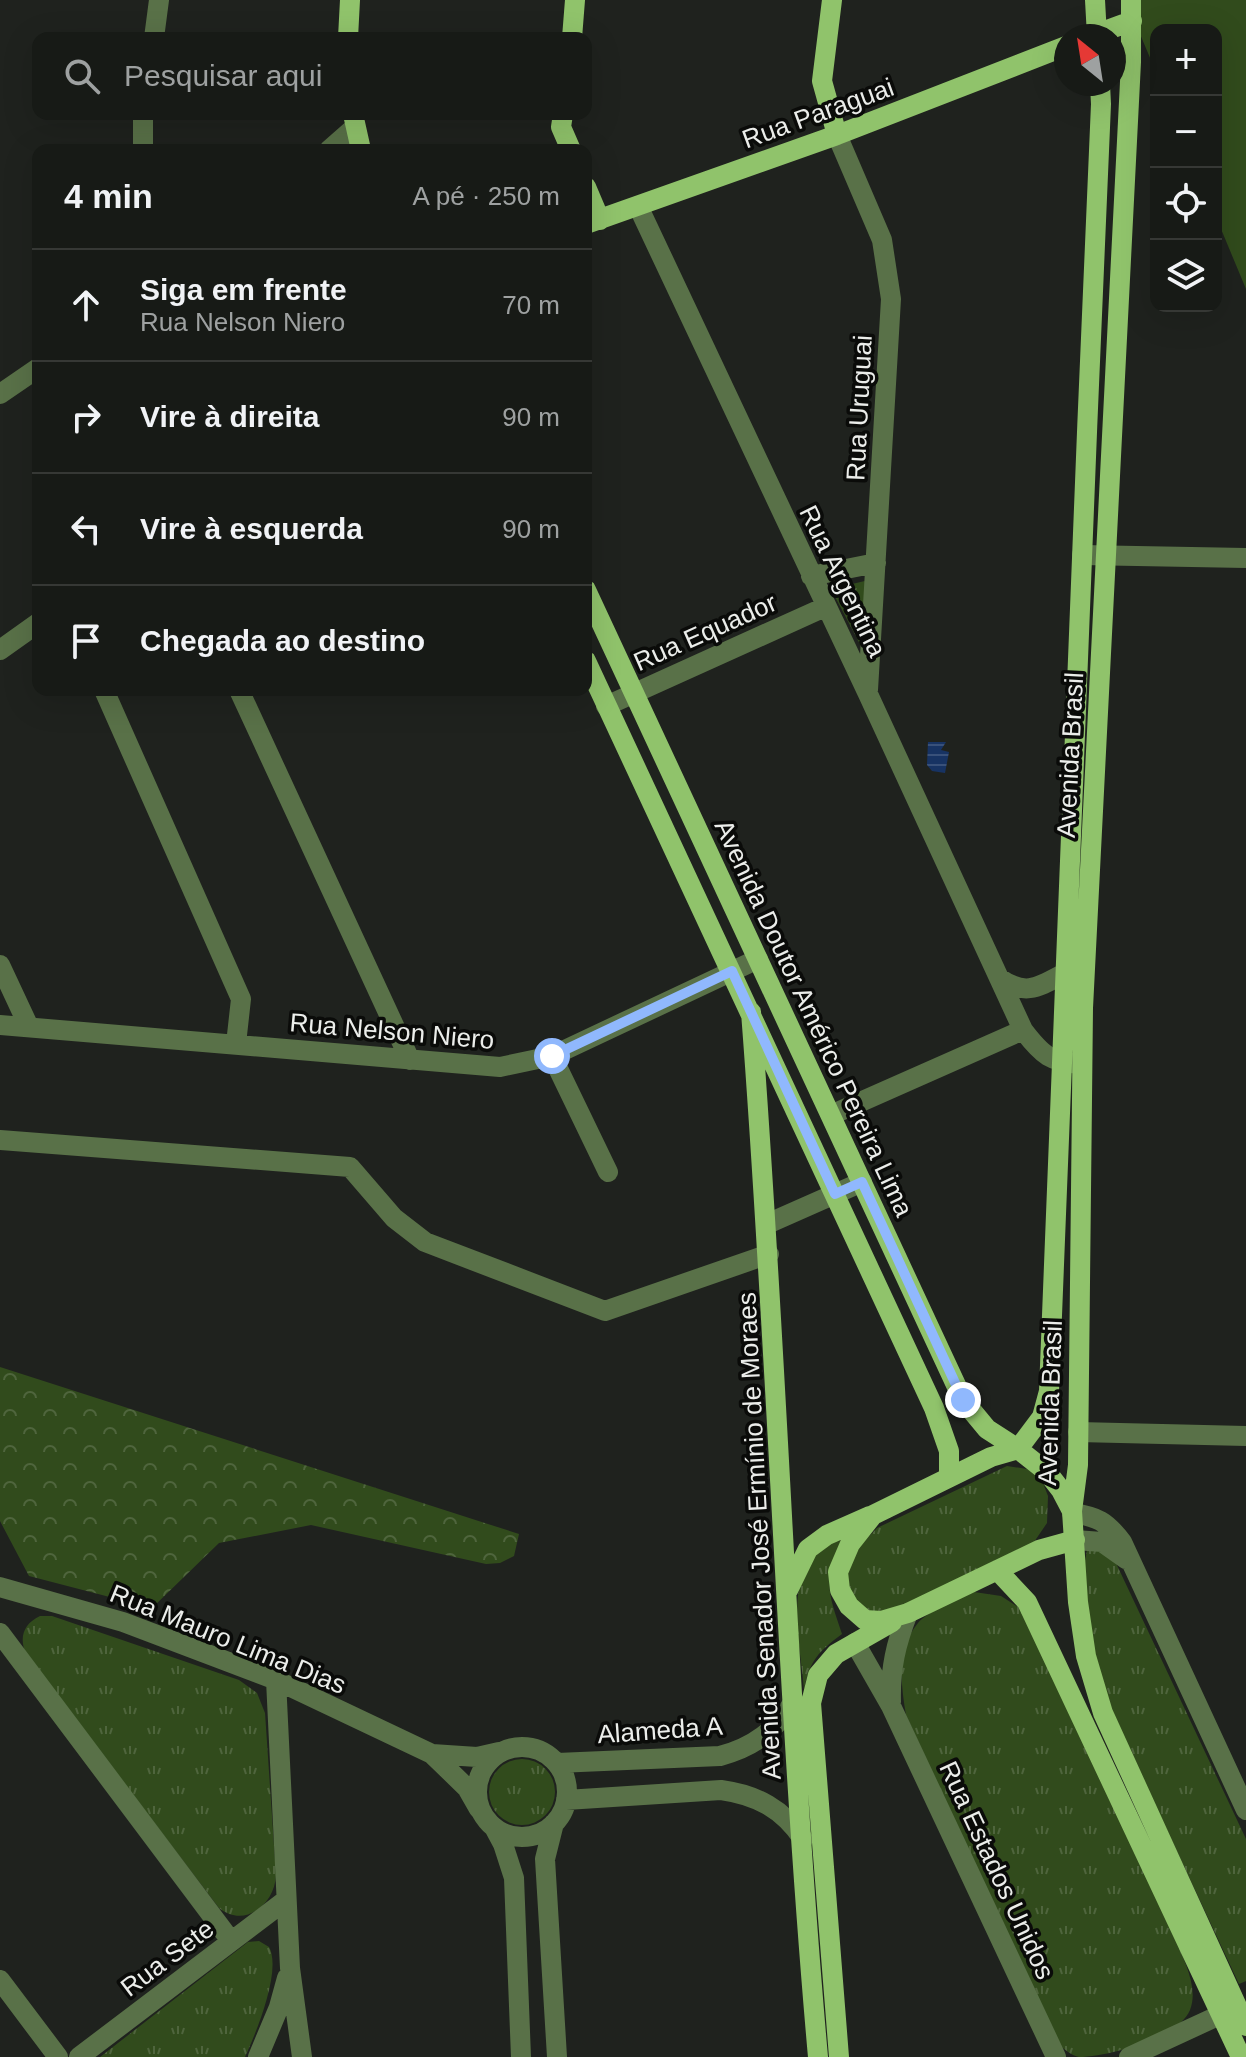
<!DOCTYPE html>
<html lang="pt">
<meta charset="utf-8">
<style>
:root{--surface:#171a16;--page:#20231f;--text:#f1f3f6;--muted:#9ea1a1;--line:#363835}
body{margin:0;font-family:Helvetica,sans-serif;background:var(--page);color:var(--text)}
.controls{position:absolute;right:24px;top:24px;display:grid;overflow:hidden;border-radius:16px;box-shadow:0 8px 32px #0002}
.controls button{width:72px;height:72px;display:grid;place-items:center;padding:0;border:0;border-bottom:2px solid var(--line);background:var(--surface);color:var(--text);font:40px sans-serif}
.compass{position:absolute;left:1054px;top:24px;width:72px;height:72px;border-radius:50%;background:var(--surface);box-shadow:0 8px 32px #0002;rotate:330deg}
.stop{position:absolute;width:24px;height:24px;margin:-18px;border:6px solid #90b8fd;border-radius:50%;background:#fff}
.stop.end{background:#90b8fd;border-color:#fff;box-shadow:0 2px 8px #0008}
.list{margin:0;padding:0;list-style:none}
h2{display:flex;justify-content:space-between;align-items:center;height:104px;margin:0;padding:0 32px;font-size:34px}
h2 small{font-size:26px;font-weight:400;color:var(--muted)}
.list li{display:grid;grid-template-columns:52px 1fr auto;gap:24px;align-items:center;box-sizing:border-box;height:112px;padding:0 32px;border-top:2px solid var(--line)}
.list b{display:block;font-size:30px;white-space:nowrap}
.list p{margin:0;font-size:26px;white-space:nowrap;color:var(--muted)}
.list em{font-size:26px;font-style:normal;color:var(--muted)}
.icon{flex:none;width:44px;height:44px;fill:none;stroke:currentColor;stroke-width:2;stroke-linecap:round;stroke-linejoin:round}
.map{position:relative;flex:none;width:1246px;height:2057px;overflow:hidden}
.search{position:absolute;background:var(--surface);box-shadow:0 8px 32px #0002;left:32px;top:32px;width:560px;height:88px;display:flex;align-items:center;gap:20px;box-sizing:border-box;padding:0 28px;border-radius:16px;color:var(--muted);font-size:30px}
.panel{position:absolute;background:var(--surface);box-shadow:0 8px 32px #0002;left:32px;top:144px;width:560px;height:552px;border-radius:16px}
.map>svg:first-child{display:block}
</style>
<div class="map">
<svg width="1246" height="2057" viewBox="0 0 1246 2057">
<defs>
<pattern id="grass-tufts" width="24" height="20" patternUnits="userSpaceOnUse" patternTransform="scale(2)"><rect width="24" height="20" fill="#314b1c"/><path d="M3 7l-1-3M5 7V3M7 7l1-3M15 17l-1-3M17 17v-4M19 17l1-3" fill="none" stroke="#4f653d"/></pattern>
<pattern id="forest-crowns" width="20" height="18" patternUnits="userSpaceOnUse" patternTransform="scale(2)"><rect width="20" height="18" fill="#314b1c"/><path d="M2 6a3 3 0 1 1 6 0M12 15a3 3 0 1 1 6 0" fill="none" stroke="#4f653d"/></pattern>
<pattern id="water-rules" width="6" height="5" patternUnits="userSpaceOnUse" patternTransform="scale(2)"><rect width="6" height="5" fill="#173363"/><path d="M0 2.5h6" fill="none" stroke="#39517a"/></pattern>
</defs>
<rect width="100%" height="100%" fill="#1f221e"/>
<!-- grass -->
<path fill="url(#grass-tufts)" d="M869,580L862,648L831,589Z
M1007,1466L1027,1469L1041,1478L1048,1496L1047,1523L1034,1542L893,1611L873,1612L859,1607L847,1592L846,1572L854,1552L877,1528Z
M838,1538L842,1541C823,1583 828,1592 842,1634C818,1652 810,1660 804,1690C801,1647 783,1579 821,1548C826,1544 833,1541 838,1538Z
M1100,1549L1115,1561L1246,1839V1981L1239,1984L1105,1697L1090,1637L1083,1571L1087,1550Z
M974,1592L1001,1596L1024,1611L1176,1938C1183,1960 1199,1987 1190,2010C1179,2038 1107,2057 1079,2057C1072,2056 1064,2049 1058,2044L906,1715C901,1685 896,1649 918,1623C929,1610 958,1599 974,1592Z
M40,1616H52L239,1680L257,1693L265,1713L276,1875C275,1904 245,1929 219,1908L26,1654C19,1638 23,1624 40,1616Z
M489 1792a33 33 0 1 1 66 0a33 33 0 1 1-66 0Z
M259,1941L269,1947C282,1970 256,2033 245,2057H100L248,1942Z"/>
<!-- forest -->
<path fill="url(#forest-crowns)" d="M0,1367L519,1534L514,1556L500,1563L486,1564L311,1525L219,1543L152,1608L29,1576L0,1521Z"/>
<!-- pitch -->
<path fill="#314b1c" d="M1139,0H1246V289L1216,217V30H1156V72L1137,27Z"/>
<!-- water -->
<path fill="url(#water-rules)" d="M928,742H946L941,750L949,752L945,773L932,771L927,765Z"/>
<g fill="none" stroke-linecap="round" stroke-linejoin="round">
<!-- minor -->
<path stroke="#597148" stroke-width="20" d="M154,38L159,0
M143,114V150
M837,135L882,240L891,299L868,690
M329,150L354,128
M638,206L868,694L1023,1030C1042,1055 1051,1063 1082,1064
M0,394L38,368
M1082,555L1246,558
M811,576L876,563
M0,650L38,623
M104,690L241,999L236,1044
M239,690L410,1060
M606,706L825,607
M0,965L29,1027
M999,978C1025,996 1037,988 1063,974
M0,1025L500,1067L552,1056L758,959
M552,1056L608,1172
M831,1115L1023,1030
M0,1140L350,1167L394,1218L425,1242L605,1311L769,1254
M767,1224L862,1182
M1078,1432L1246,1436
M1072,1513C1098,1517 1106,1521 1122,1542L1246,1810
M1075,1540L1102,1542L1126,1559
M0,1587L123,1622L276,1680L432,1754L467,1788L479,1809
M0,1633L231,1941
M855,1643L891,1706L1056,2057
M276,1680L290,1968L302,2057
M891,1702C890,1669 896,1643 908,1613
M477 1792a45 45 0 1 1 90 0a45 45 0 1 1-90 0Z
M432,1754L477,1757L499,1752
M557,1763L720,1756C754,1747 776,1730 794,1701
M566,1800L721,1790C757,1795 783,1809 803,1839
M554,1823L545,1859L557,2057
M495,1829L503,1844L514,1878L521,2057
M0,1980L58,2057
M79,2057L286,1900
M258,2057L279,2007L287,1978
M1129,2057L1235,2008"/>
<!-- major -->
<path stroke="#90c36b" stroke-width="20" d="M832,0L822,81L837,135
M1095,0L1097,36
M1131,0V62L1083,1008L1078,1465L1072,1511L1078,1602L1086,1656L1103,1713L1246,2026
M1091,36L1132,21
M348,38L350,0
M572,38L575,0
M353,114L361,150
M563,114L561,127L571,150
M586,187L600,220
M586,224L837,135L1066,46
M586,590L963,1400L987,1429L1018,1449L1047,1472L1061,1490L1072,1511
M586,661L934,1408L949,1451V1477
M751,1012C778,1360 787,1709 818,2057
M1018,1449L1042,1417L1049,1391C1063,962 1083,533 1101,104L1100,84
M1018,1449L991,1457L873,1515L850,1544L838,1572L840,1590L849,1606L865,1620L881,1621L908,1613L1039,1550L1075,1540
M997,1570L1027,1602L1241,2057
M788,1590L808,1549L827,1535L870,1516
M839,2057L811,1703L818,1675L836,1654L892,1622"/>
</g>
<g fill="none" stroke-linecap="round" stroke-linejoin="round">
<!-- route -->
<path stroke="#90b8fd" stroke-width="10" d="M552,1056L732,971L835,1194L862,1182L963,1400"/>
</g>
<g text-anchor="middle" stroke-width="7" stroke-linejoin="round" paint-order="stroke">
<!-- street labels -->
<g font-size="26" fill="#ebedea" stroke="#0a0b09">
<text transform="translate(818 113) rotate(-20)" y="9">Rua Paraguai</text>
<text transform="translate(859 408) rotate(-87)" y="9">Rua Uruguai</text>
<text transform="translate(843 581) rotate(64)" y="9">Rua Argentina</text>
<text transform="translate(705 632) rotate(-24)" y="9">Rua Equador</text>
<text transform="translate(1070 755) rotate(-87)" y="9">Avenida Brasil</text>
<text transform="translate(814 1018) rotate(65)" y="9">Avenida Doutor Américo Pereira Lima</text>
<text transform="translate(392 1031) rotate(5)" y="9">Rua Nelson Niero</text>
<text transform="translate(1050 1403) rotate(-88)" y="9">Avenida Brasil</text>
<text transform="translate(759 1536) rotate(-93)" y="9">Avenida Senador José Ermínio de Moraes</text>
<text transform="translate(228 1639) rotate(22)" y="9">Rua Mauro Lima Dias</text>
<text transform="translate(660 1730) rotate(-4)" y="9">Alameda A</text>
<text transform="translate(997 1870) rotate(65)" y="9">Rua Estados Unidos</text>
<text transform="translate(167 1958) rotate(-37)" y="9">Rua Sete</text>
</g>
</g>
</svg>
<div class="controls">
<button>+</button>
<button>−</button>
<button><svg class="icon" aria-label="locate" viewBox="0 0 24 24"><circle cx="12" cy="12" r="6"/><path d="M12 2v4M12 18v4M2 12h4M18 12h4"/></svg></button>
<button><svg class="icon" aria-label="layers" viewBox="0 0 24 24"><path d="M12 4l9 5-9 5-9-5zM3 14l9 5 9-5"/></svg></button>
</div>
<svg class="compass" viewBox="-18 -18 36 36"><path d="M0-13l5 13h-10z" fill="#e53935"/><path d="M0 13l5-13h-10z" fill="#9ea1a1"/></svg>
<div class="stop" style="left:552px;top:1056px"></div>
<div class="stop end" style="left:963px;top:1400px"></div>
<div class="search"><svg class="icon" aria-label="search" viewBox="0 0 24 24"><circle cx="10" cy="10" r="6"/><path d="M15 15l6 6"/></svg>Pesquisar aqui</div>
<section class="panel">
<h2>4 min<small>A pé · 250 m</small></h2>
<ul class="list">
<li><svg class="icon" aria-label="ahead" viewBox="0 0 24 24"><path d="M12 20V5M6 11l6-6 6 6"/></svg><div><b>Siga em frente</b><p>Rua Nelson Niero</p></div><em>70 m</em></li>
<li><svg class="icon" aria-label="right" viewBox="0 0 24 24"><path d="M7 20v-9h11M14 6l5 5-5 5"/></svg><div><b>Vire à direita</b></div><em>90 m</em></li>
<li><svg class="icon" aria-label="left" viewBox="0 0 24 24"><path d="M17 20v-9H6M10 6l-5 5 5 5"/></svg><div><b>Vire à esquerda</b></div><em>90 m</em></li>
<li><svg class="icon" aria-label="arrive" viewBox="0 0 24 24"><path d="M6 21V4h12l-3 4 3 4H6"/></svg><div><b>Chegada ao destino</b></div></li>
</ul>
</section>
</div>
